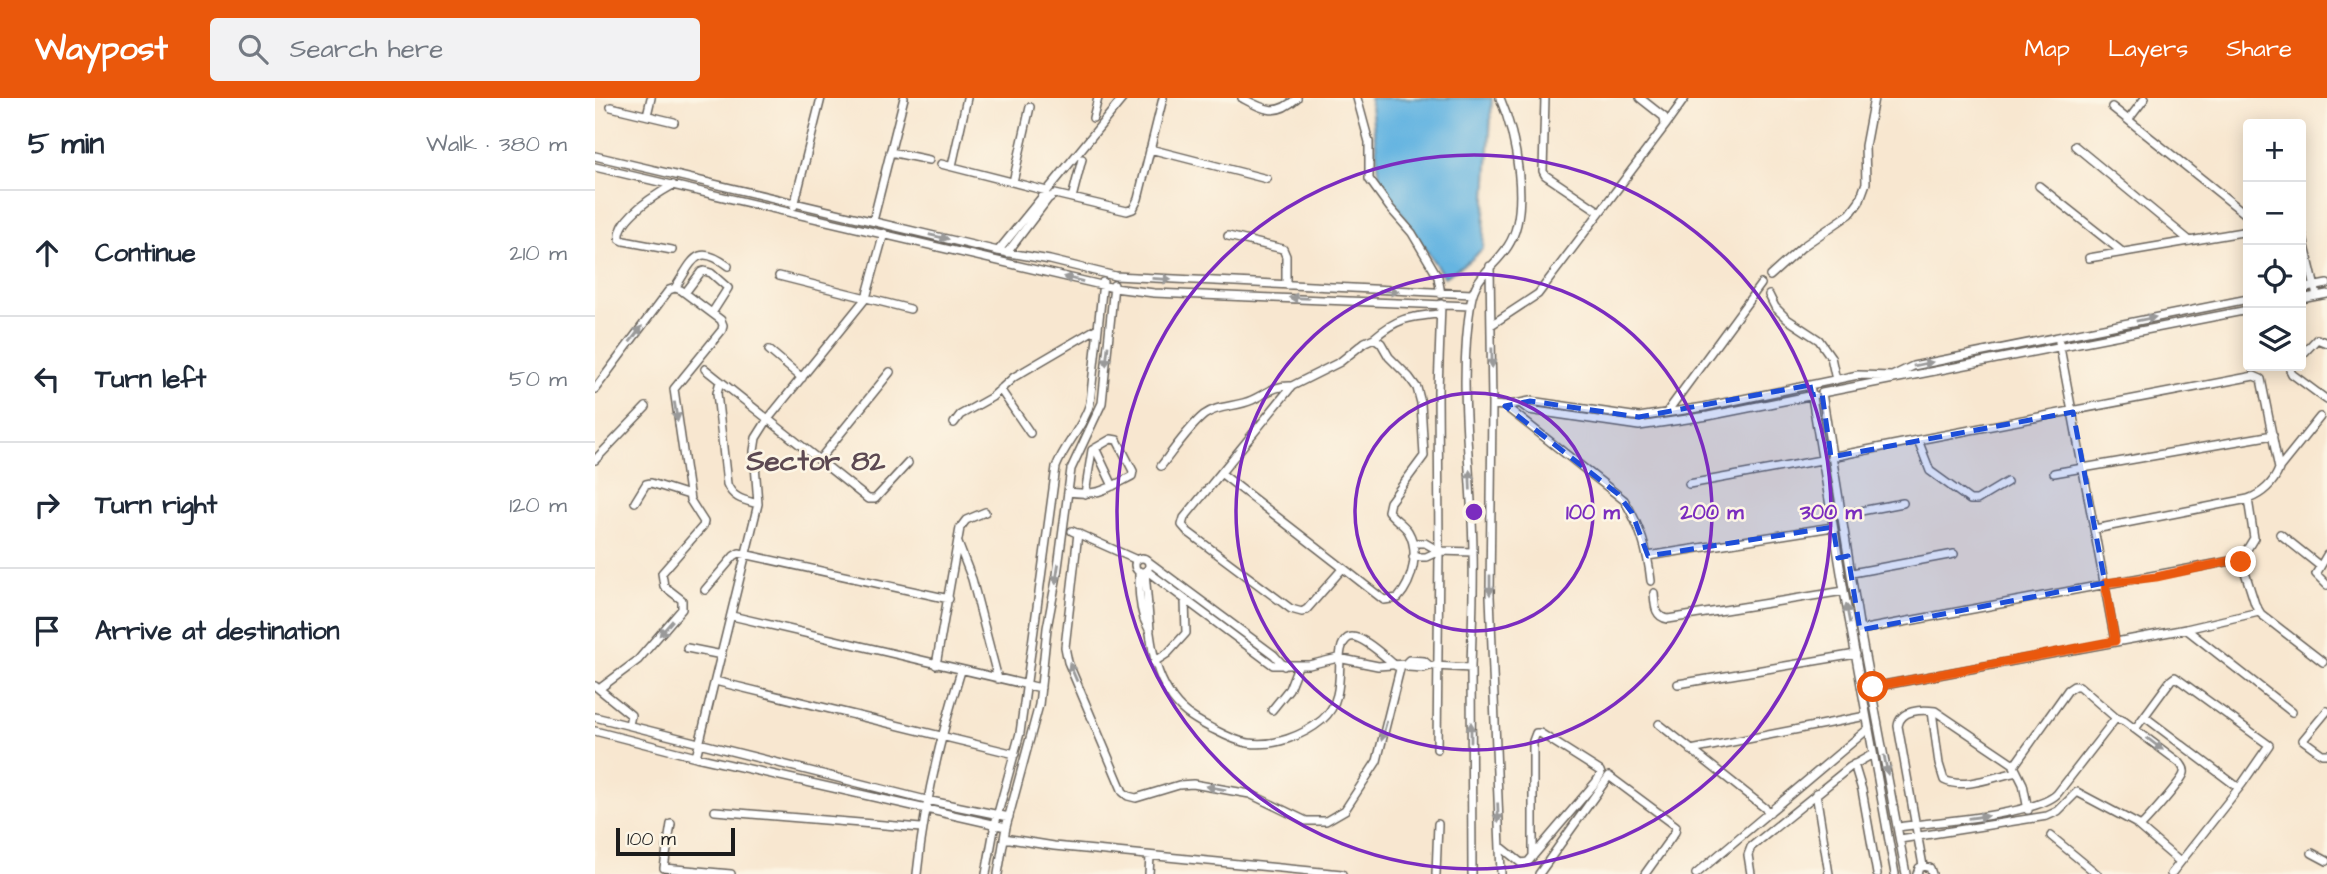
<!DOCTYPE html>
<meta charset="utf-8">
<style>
:root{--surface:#fff;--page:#f2f2f3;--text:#1f2937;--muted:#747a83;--line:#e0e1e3;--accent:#ea580c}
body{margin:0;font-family:"Architects Daughter",sans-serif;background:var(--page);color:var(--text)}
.controls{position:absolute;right:21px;top:21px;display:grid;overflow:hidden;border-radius:7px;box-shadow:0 4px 18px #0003}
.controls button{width:63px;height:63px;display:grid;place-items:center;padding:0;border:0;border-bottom:2px solid var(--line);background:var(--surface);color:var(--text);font:35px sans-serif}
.scale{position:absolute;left:21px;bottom:18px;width:119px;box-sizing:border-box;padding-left:7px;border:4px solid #1c1c1c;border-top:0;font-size:19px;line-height:24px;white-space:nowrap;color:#1c1c1c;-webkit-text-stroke:5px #fcf5e5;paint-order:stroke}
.stop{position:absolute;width:21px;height:21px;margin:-16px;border:5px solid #ea580c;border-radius:50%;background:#fff}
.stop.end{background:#ea580c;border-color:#fff;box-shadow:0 2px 7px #0008}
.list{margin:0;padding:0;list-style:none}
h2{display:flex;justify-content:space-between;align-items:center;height:91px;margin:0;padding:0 28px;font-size:30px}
h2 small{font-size:23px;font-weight:400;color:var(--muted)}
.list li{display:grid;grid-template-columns:46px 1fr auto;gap:21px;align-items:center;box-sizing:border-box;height:126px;padding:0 28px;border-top:2px solid var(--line)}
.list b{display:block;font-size:26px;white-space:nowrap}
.list em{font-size:23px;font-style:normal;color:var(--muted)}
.icon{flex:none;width:38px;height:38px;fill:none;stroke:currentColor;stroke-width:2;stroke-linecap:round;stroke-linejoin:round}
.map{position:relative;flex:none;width:1732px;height:776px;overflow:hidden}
header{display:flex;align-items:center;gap:42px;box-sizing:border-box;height:98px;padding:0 35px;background:var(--accent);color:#fff}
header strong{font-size:33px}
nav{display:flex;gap:38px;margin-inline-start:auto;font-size:24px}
.search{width:490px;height:63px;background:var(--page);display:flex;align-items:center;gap:18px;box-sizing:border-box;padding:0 24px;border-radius:7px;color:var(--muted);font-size:26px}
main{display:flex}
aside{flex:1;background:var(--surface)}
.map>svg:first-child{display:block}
</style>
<header>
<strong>Waypost</strong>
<div class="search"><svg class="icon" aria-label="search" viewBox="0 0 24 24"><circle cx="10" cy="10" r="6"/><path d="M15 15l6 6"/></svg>Search here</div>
<nav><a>Map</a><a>Layers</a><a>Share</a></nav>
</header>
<main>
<aside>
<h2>5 min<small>Walk · 380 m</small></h2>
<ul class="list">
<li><svg class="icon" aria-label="ahead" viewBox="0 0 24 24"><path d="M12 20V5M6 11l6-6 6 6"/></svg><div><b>Continue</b></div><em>210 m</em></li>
<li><svg class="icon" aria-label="left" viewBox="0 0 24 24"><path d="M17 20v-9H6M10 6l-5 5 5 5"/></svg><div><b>Turn left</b></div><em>50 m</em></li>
<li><svg class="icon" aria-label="right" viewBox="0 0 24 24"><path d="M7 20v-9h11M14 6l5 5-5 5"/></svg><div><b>Turn right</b></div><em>120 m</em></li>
<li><svg class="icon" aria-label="arrive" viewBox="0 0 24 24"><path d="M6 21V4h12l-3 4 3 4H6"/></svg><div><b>Arrive at destination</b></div></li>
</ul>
</aside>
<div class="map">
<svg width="1732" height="776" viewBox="0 0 1732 776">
<rect width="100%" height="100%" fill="#fcf5e5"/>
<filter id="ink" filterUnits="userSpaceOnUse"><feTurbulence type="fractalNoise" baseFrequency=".0143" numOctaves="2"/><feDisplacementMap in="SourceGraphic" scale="14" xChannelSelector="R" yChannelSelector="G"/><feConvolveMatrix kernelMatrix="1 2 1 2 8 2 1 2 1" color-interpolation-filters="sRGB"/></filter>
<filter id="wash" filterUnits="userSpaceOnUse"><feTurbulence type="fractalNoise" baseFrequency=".00686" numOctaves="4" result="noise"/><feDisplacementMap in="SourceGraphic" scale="28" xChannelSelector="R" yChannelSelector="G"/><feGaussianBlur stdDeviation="1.57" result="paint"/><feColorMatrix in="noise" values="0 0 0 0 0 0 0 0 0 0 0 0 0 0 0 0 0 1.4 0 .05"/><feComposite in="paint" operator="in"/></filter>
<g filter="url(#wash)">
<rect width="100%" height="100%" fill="#f8e7d0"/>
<!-- water -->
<path fill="#66b5e1" stroke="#41687e" stroke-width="2" d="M775,0H897L888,150L877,161L849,179L785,82Z"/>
</g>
<g filter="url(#ink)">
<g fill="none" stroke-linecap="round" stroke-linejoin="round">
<!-- street casing -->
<g stroke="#69635b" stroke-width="10">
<path id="street" d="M647,0C670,12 681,19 702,0
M762,0L774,44V81L795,110L817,135L843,179L846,196
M950,0L948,73L950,77L1005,114
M16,9L79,24
M1517,9L1653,118
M52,17L56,0
M498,20L503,0
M1534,21L1550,0
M1070,28L1090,0
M1480,48L1595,143
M555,51L672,81
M295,54L334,62
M0,58L403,153L455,162L520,178L877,196
M346,66L452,93
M357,68L372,0
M0,69L519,190L559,195L875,208
M418,84L435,9
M1444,88L1526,153
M477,100L487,61
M199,108L226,0
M278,123L309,0
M1706,131L1722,198
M633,138L688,151L691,158V187
M77,152L29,143L25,141C22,120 62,96 78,87
M403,153L528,0
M412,155L453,101L460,96L532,113L538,111L543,101L568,0
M1494,160L1653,133
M895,168L897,307L895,498L906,776
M184,178L315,211
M1175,178L1207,149L1255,116L1264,104L1271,85L1270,48L1279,0
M80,190C98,163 101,144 133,168
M1706,191L1732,186
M90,195L106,174L109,173L116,175L133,190L117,215
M1174,197L1180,209L1192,221L1224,242L1236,259L1241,282
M1706,201L1732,196
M896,227L943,196L1070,28L1069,19L1045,0
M779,240L786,245L794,259L814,279L822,290L826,305L829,358L795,404L793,413C799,421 807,425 813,433C825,453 818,483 803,500L789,502L748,470L712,511L707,514L696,511L593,434L587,427L589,420L697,288L745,264L770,244Z
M779,240C802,220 813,219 844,216
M1464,244L1520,543
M174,252L207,280
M1706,258L1722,241L1732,245
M1696,268L1695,272L1697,276L1732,302
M110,271L273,401H280L313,365
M125,283L122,295L132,386C138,401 149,402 163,406
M1215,287L1249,493L1300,776
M0,291L74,192L80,190L86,192L126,222L128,227L127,232L79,291L95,402L109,424L108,428L67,475L69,488L87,502V511L43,562L4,591L0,588
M405,291L435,335
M926,306L934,312L1044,328L1113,318L1219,297
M897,307L910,308L1029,402C1045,427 1053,454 1056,483
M910,308L935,303L1044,319L1109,309L1263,277L1297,278L1318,268L1653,201
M1072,314L1166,186
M359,325L365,317L397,299L419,279L501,231
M1323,342L1659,278L1666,281L1684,371C1679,385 1667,396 1653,401L1500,431
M500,350L518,388
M1236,359L1323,342L1335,373L1375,402H1382L1412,384
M0,362L51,309
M224,362L295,274
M566,368C578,353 594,329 609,317C622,307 642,309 657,302C672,295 680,287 697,288
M1684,370L1725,319
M1459,375L1678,337
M627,376L748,470
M1094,386L1226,362
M473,394C503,398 510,392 537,378L538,373L522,342L516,341L497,352L490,396
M40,404L51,386L56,385L94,397
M1245,417L1308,405
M477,433L542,462
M483,435L470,549L473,564L528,694L533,698L541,700L584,687L598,686L655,696L711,723H731L750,712L782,663L806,567
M1685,436L1725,468
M363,445L377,481L403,581
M818,445H830L844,453L831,459H818
M844,453L878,454
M1732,457L1721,476L1732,487
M1053,458L1238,429
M540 467a7 7 0 1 1 14 0a7 7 0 1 1-14 0Z
M1645,463L1659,440L1653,401
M554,464L679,557L689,568
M544,473C544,490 544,505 549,521C551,526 554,530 555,535C558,557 562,576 574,595C584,612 597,620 614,629C626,635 639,643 653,645C678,649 708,638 727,622C757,596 735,552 753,540C764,533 792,561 801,568
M552,473L678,567H714L743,560L783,568L810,566L813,569L828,570L835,568L829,563L814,562L810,566
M550,474L555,532
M1257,475L1359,456
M110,492L139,458L144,455L354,501
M1059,495C1060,506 1059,519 1073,521L1249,493
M137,518L446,590
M1591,531L1697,614
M1265,532L1641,462L1647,465L1660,506L1666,516L1728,564
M92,550L127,557
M559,564L573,555L591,535L590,502
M341,567L365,430L371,422L390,414
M839,568L876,570
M120,583L420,656
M1083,586L1261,556
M1278,589L1591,531L1664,514
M4,591L36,617L34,627
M677,612L694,591L703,568
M1337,613L1344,666L1349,682C1369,692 1401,678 1422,674
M1732,613L1708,642L1727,656H1732
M0,619L331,702L414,719
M1550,619L1644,690
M1064,626L1175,714
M1540,631L1576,582L1580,579L1674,647L1647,686L1576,776
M0,633L101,659L411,729
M842,651L844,453L843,292L846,206
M1096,652L1271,618
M101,659L163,406L159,353L161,340L173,321L271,200L289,135
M1259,666L1267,692L1282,776
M1221,695L1234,776
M1433,712L1428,686L1419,668L1473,592L1479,588H1484L1521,620
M120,713L326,730
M76,726L69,770L136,776
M1542,727L1585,764
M1304,729C1337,724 1441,717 1462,696L1521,620L1529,623L1585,665C1587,668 1590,670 1589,675C1588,682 1553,721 1546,728L1482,694L1463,713L1452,718L1305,741
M1456,738L1502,776
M409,740L459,748L747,776
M905,748L926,765L933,764L938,758L1001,684L1006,676L1005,673L945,635H941L938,643V758
M1717,755L1732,763
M1328,768L1303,628C1305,612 1326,611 1340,613L1420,667
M322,776C329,706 345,640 366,573
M391,776L400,726L425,635L461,369C470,346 489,328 495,305L508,184
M403,776L411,729L444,607L452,530L462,477L476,371L507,305L519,187
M554,776L555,758
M841,776L843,726
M877,776C877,707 876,638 876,569C877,531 879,492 878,453C877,371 862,286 876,204C880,177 899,170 913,148C936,113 921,37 905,0
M944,776L1014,678L1081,728L1080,734L1050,776
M1101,776L1273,631
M1156,776L1153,757L1156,749L1255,669L1278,656
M1311,776L1265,532L1227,295L1653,212
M1322,776L1324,770L1328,768L1335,770L1337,776"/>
</g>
<!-- street -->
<use href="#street" stroke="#fff" stroke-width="7"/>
</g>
<!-- one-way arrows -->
<defs><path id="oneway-solid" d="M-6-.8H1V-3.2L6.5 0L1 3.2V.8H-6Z" transform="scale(1.75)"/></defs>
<g fill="#999">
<use href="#oneway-solid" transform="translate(344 139) rotate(13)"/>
<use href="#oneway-solid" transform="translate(478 181) rotate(-166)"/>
<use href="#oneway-solid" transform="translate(567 181) rotate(3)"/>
<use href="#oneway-solid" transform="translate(794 193) rotate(3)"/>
<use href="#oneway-solid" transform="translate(704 200) rotate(-178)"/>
<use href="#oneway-solid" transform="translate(1551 221) rotate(-11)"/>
<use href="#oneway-solid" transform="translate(41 236) rotate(-53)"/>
<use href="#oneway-solid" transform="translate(512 258) rotate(96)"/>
<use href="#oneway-solid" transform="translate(897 260) rotate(89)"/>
<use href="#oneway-solid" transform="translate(1328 266) rotate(-12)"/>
<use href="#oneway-solid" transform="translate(81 314) rotate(81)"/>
<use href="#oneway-solid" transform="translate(875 382) rotate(-92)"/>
<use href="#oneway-solid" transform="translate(462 476) rotate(99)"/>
<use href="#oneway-solid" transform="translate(895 487) rotate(90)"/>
<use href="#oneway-solid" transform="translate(1253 516) rotate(-101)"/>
<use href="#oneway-solid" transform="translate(71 530) rotate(131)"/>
<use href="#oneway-solid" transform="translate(478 574) rotate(-113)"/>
<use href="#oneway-solid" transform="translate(789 633) rotate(105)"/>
<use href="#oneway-solid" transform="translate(876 634) rotate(-90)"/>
<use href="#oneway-solid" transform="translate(1560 646) rotate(37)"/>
<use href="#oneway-solid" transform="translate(1291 667) rotate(79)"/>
<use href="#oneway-solid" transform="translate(621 690) rotate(-170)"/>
<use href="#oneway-solid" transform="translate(903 715) rotate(88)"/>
<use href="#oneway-solid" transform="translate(1383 719) rotate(-8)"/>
</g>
</g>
<g fill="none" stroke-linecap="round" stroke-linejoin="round" filter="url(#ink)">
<!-- route -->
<path stroke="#ea580c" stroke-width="9" d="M1278,589L1520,543L1510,485L1561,479L1639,462L1646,464"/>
</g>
<!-- marked area -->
<path fill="#1d4ed8" fill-opacity="0.2" stroke="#1d4ed8" stroke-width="5" stroke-dasharray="14 9" stroke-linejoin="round" d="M1215,287L1217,297L1227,295L1236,359L1478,314L1510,485L1265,532L1253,458L1243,460L1238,429L1053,458L1037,415L1023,396L910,308L935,303L1044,319Z"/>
<!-- distance rings -->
<g fill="none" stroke="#7b2cbf" stroke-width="3.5">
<circle cx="879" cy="414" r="119"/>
<circle cx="879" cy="414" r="238"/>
<circle cx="879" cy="414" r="357"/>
</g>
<g text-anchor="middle" stroke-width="5" stroke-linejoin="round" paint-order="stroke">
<!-- district labels -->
<g font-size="28" font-weight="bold" fill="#5c4952" stroke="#fcf5e5">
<text x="221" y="372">Sector 82</text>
</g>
</g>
<circle cx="879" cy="414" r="10" fill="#7b2cbf" stroke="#fcf5e5" stroke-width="3.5"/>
<g font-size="21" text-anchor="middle" font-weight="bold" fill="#7b2cbf" stroke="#fcf5e5" stroke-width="5" stroke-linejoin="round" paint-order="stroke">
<text x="998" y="421">100 m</text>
<text x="1117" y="421">200 m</text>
<text x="1236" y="421">300 m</text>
</g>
</svg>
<div class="controls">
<button>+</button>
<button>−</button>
<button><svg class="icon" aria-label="locate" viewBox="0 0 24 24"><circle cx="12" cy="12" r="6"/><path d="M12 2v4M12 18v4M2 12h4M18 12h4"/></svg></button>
<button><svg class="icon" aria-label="layers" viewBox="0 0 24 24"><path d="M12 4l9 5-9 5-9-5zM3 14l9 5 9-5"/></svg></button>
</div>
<div class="scale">100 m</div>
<div class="stop" style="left:1278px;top:589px"></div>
<div class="stop end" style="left:1646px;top:464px"></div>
</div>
</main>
